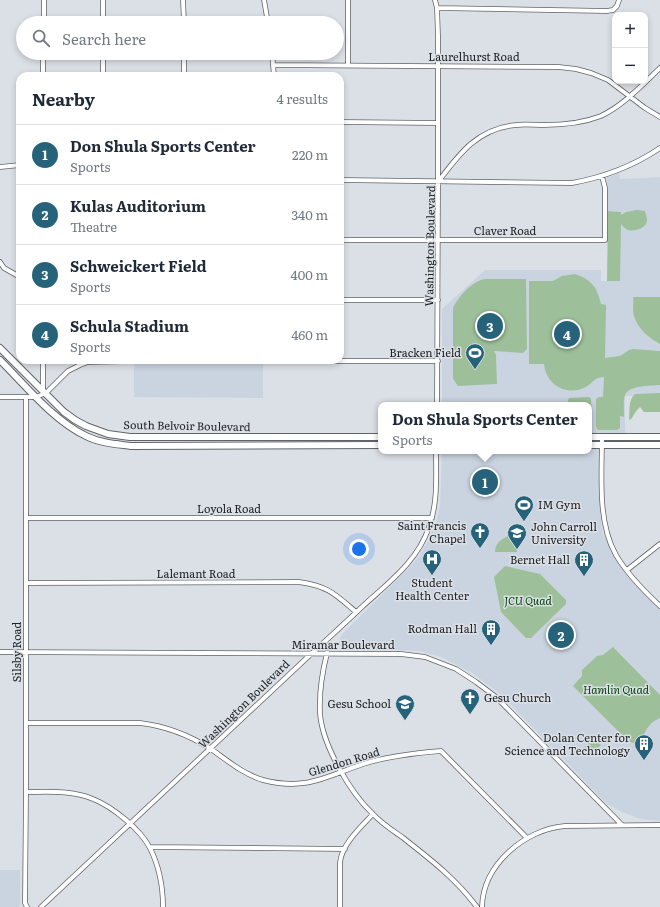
<!DOCTYPE html>
<meta charset="utf-8">
<style>
:root{--surface:#fff;--page:#f6f6f7;--text:#1f2937;--muted:#747a83;--line:#e0e1e3;--accent:#26637a}
body{margin:0;font-family:Literata,serif;background:var(--page);color:var(--text)}
.controls{position:absolute;right:12px;top:12px;display:grid;overflow:hidden;border-radius:8px;box-shadow:0 2px 6px #0003}
.controls button{width:36px;height:36px;display:grid;place-items:center;padding:0;border:0;border-bottom:1px solid var(--line);background:var(--surface);color:var(--text);font:20px sans-serif}
.you{position:absolute;left:359px;top:549px;width:14px;height:14px;margin:-10px;border:3px solid #fff;border-radius:50%;background:#1a73e8;box-shadow:0 0 0 6px #1a73e833}
.badge{display:grid;place-items:center;width:26px;height:26px;border-radius:50%;background:var(--accent);color:#fff;font-size:13px;font-weight:700}
.pin{position:absolute;translate:-50% -50%;border:2px solid #fff;box-shadow:0 1px 4px #0006}
.popup{position:absolute;left:378px;top:402px;width:214px;height:52px;box-sizing:border-box;display:grid;place-content:center;border-radius:8px;background:var(--surface);filter:drop-shadow(0 1px 3px #0005);font-size:13px;white-space:nowrap;color:var(--muted)}
.popup b{font-size:15px;color:var(--text)}
.popup::after{content:'';position:absolute;left:50%;top:100%;margin-left:-8px;border:8px solid transparent;border-top-color:var(--surface)}
.list{margin:0;padding:0;list-style:none}
h2{display:flex;justify-content:space-between;align-items:center;height:52px;margin:0;padding:0 16px;font-size:17px}
h2 small{font-size:13px;font-weight:400;color:var(--muted)}
.list li{display:grid;grid-template-columns:26px 1fr auto;gap:12px;align-items:center;box-sizing:border-box;height:60px;padding:0 16px;border-top:1px solid var(--line)}
.list b{display:block;font-size:15px;white-space:nowrap}
.list p{margin:0;font-size:13px;white-space:nowrap;color:var(--muted)}
.list em{font-size:13px;font-style:normal;color:var(--muted)}
.icon{flex:none;width:22px;height:22px;fill:none;stroke:currentColor;stroke-width:2;stroke-linecap:round;stroke-linejoin:round}
.map{position:relative;flex:none;width:660px;height:907px;overflow:hidden}
.search{position:absolute;background:var(--surface);box-shadow:0 2px 6px #0003;left:16px;top:16px;width:328px;height:44px;display:flex;align-items:center;gap:10px;box-sizing:border-box;padding:0 14px;border-radius:22px;color:var(--muted);font-size:15px}
.panel{position:absolute;background:var(--surface);box-shadow:0 2px 6px #0003;left:16px;top:72px;width:328px;height:292px;border-radius:12px}
.map>svg:first-child{display:block}
</style>
<div class="map">
<svg width="660" height="907" viewBox="0 0 660 907">
<rect width="100%" height="100%" fill="#dbe0e6"/>
<!-- built -->
<path fill="#cad4e0" d="M619,173L620,179L660,177V397L625,396V433H599L601,522L603,534L618,563L628,577L660,610V821L640,819L622,812L607,804L500,694L472,673L441,657L420,651L398,650H343L339,642L342,634L408,569L420,555L430,537L437,519L440,505L442,451H589V405H442V309L485,270H601V281H620V212L608,211L607,178Z
M134,360H263V398L134,397Z
M0,870H20V905L19,907H0Z"/>
<!-- green -->
<path fill="#9dc09a" d="M637,210L645,211C646,214 647,218 647,221C646,228 635,232 628,230C625,229 623,226 621,224L620,281H607L608,211L621,212V215L626,212Z
M575,274C592,280 597,287 601,304L606,305L605,358L620,356L629,350L633,349L660,351V385C651,386 629,385 625,395C623,401 624,410 624,417L620,416V428L617,430H598L596,427V399L599,397H603L604,377C593,378 594,382 586,387C567,397 546,385 544,364H529V281H553L562,276Z
M485,279H526L527,349L523,353L494,351L496,355L497,384L458,386L453,379V308C459,296 472,281 485,279Z
M633,297H660V344C650,339 637,328 634,316C632,311 634,303 633,297Z
M660,393V412H644L640,407C635,411 633,418 630,420L629,419C630,410 628,400 635,394Z
M589,397L591,399L592,427L589,429V405H568V400L569,398Z
M517,533V552H495C495,541 506,536 517,533Z
M505,566L540,574L566,600V604L531,638H526L501,612L494,577Z
M613,647L660,695V718C656,720 652,722 649,726C642,734 642,748 628,741L573,686L582,676V670L597,656L603,655Z
M594,738L601,745L588,757L581,750Z"/>
<g fill="none" stroke-linecap="round" stroke-linejoin="round">
<!-- street casing -->
<g stroke="#606469" stroke-width="5.5">
<path id="street" d="M103,0V23
M183,0L184,23
M264,0L268,23
M435,0L437,8L438,36V182
M437,8L607,11L613,10L617,6L619,0
M44,23V0
M103,53V76
M184,53V76
M272,53L274,76
M274,65L559,67L576,69L591,73L608,80L645,108L660,117
M348,65V0
M43,76V53
M340,122L438,123
M0,167L20,165
M340,180L572,183C605,177 632,167 660,148
M340,240H605V188L602,176
M0,262L4,268L20,277
M340,300H438
M43,360V390
M258,361H438
M0,397H36L46,393L68,371L80,365L88,362L133,361
M26,397V792L25,903L27,907
M437,405L438,182C459,154 478,128 516,125C525,124 535,125 544,125C563,125 583,123 601,116C624,105 642,85 660,68
M602,437C602,474 597,522 616,555C627,574 644,591 660,606
M26,518H432
M627,570L660,544
M26,583L299,582C328,586 335,594 356,612
M0,652L401,654L425,657L456,669L476,682L496,697L622,825
M327,653C322,673 319,693 320,713C322,744 350,793 373,814C381,823 392,830 402,837C430,859 455,878 477,907
M26,723H140C165,726 189,735 211,749C228,761 243,774 263,780C305,791 325,777 363,764C388,756 415,753 441,751L527,838
M26,792C49,792 72,790 93,799C113,807 140,829 150,848C159,866 163,887 163,907
M150,847L345,849
M41,907L311,654C329,638 346,622 363,606C388,583 418,561 429,527C438,503 436,476 436,451
M340,907V863C341,845 361,827 373,814
M482,907C483,864 526,829 565,826L660,825"/>
</g>
<!-- secondary casing -->
<g stroke="#606469" stroke-width="8">
<path id="secondary" d="M0,348L64,412L75,420L86,426L108,434L130,437H381
M0,360C26,386 53,420 86,436C100,443 116,444 131,446L381,445
M589,437H660
M589,445H660"/>
</g>
<!-- street -->
<use href="#street" stroke="#fff" stroke-width="4"/>
<!-- secondary -->
<use href="#secondary" stroke="#fff" stroke-width="6"/>
</g>
<!-- icons -->
<defs>
<g id="stadium-pin" transform="scale(1)"><path d="M0 17L-7.5 6A9.5 9.5 0 1 1 7.5 6Z" fill="#26637a" stroke="#dbe0e6"/><path d="M0-5a6.5 5 0 1 0 0 10a6.5 5 0 1 0 0-10ZM-3.5-1.8h7v3.6h-7Z" fill="#fff"/></g>
<g id="church-pin" transform="scale(1)"><path d="M0 17L-7.5 6A9.5 9.5 0 1 1 7.5 6Z" fill="#26637a" stroke="#dbe0e6"/><path d="M-1.2-6h2.4v3.5h3.3v2.4h-3.3V6h-2.4V-.1h-3.3v-2.4h3.3Z" fill="#fff"/></g>
<g id="university-pin" transform="scale(1)"><path d="M0 17L-7.5 6A9.5 9.5 0 1 1 7.5 6Z" fill="#26637a" stroke="#dbe0e6"/><path d="M0-5L7-2L0 1L-7-2ZM-4 1L0 2.5L4 1V4Q0 6-4 4Z" fill="#fff"/></g>
<g id="hospital-pin" transform="scale(1)"><path d="M0 17L-7.5 6A9.5 9.5 0 1 1 7.5 6Z" fill="#26637a" stroke="#dbe0e6"/><path d="M-5-5h3v3.5h4V-5h3V5h-3V1.5h-4V5h-3Z" fill="#fff"/></g>
<g id="building-pin" transform="scale(1)"><path d="M0 17L-7.5 6A9.5 9.5 0 1 1 7.5 6Z" fill="#26637a" stroke="#dbe0e6"/><path d="M-4-6H4V6H1V3H-1V6H-4ZM-2.5-4.3h1.7v1.8h-1.7ZM.8-4.3h1.7v1.8H.8ZM-2.5-1h1.7V.8h-1.7ZM.8-1h1.7V.8H.8Z" fill="#fff"/></g>
<g id="school-pin" transform="scale(1)"><path d="M0 17L-7.5 6A9.5 9.5 0 1 1 7.5 6Z" fill="#26637a" stroke="#dbe0e6"/><path d="M0-5L7-2L0 1L-7-2ZM-4 1L0 2.5L4 1V4Q0 6-4 4Z" fill="#fff"/></g>
</defs>
<g fill-rule="evenodd">
<use href="#stadium-pin" x="475" y="353"/>
<use href="#stadium-pin" x="524" y="505"/>
<use href="#church-pin" x="480" y="532"/>
<use href="#university-pin" x="517" y="533"/>
<use href="#hospital-pin" x="432" y="559"/>
<use href="#building-pin" x="584" y="560"/>
<use href="#building-pin" x="491" y="629"/>
<use href="#church-pin" x="470" y="698"/>
<use href="#school-pin" x="405" y="704"/>
<use href="#building-pin" x="644" y="744"/>
</g>
<g text-anchor="middle" stroke-width="3" stroke-linejoin="round" paint-order="stroke">
<!-- street labels -->
<g font-size="11" fill="#202225" stroke="#dbe0e6">
<text x="474" y="61">Laurelhurst Road</text>
<text x="505" y="235">Claver Road</text>
<text transform="translate(430 246) rotate(-89)" y="4">Washington Boulevard</text>
<text transform="translate(187 426) rotate(1)" y="4">South Belvoir Boulevard</text>
<text x="229" y="513">Loyola Road</text>
<text x="196" y="578">Lalemant Road</text>
<text x="343" y="649">Miramar Boulevard</text>
<text transform="translate(17 652) rotate(-90)" y="4">Silsby Road</text>
<text transform="translate(244 704) rotate(-44)" y="4">Washington Boulevard</text>
<text transform="translate(344 762) rotate(-17)" y="4">Glendon Road</text>
</g>
<!-- poi labels -->
<g font-size="11" fill="#202225" stroke="#dbe0e6" text-anchor="end">
<text x="461" y="357">Bracken Field</text>
<text x="538" y="509" text-anchor="start">IM Gym</text>
<text x="466" y="530">Saint Francis<tspan x="466" dy="13">Chapel</tspan></text>
<text x="531" y="531" text-anchor="start">John Carroll<tspan x="531" dy="13">University</tspan></text>
<text x="570" y="564">Bernet Hall</text>
<text x="432" y="587" text-anchor="middle">Student<tspan x="432" dy="13">Health Center</tspan></text>
<text x="477" y="633">Rodman Hall</text>
<text x="484" y="702" text-anchor="start">Gesu Church</text>
<text x="391" y="708">Gesu School</text>
<text x="630" y="742">Dolan Center for<tspan x="630" dy="13">Science and Technology</tspan></text>
</g>
<!-- park labels -->
<g font-size="11" font-style="italic" fill="#013f05" stroke="#dbe0e6">
<text x="528" y="605">JCU Quad</text>
<text x="616" y="694">Hamlin Quad</text>
</g>
</g>
</svg>
<div class="controls">
<button>+</button>
<button>−</button>
</div>
<div class="you"></div>
<div class="pin badge" style="left:485px;top:482px">1</div>
<div class="popup"><b>Don Shula Sports Center</b>Sports</div>
<div class="pin badge" style="left:561px;top:635px">2</div>
<div class="pin badge" style="left:490px;top:326px">3</div>
<div class="pin badge" style="left:567px;top:334px">4</div>
<div class="search"><svg class="icon" aria-label="search" viewBox="0 0 24 24"><circle cx="10" cy="10" r="6"/><path d="M15 15l6 6"/></svg>Search here</div>
<section class="panel">
<h2>Nearby<small>4 results</small></h2>
<ul class="list">
<li><span class="badge">1</span><div><b>Don Shula Sports Center</b><p>Sports</p></div><em>220 m</em></li>
<li><span class="badge">2</span><div><b>Kulas Auditorium</b><p>Theatre</p></div><em>340 m</em></li>
<li><span class="badge">3</span><div><b>Schweickert Field</b><p>Sports</p></div><em>400 m</em></li>
<li><span class="badge">4</span><div><b>Schula Stadium</b><p>Sports</p></div><em>460 m</em></li>
</ul>
</section>
</div>
